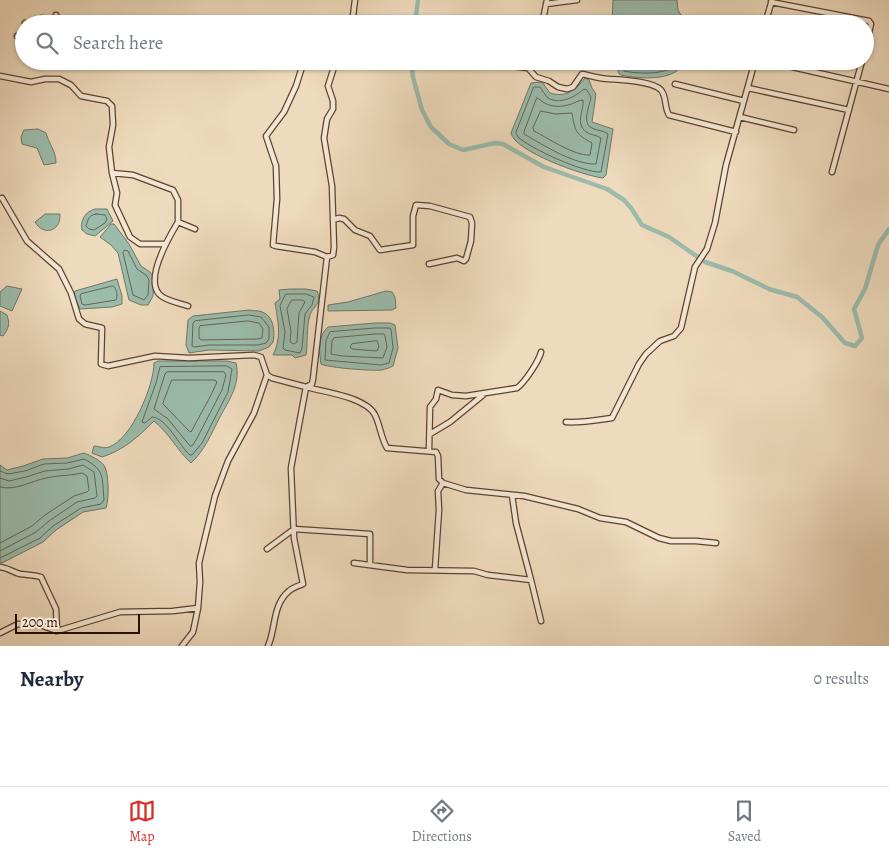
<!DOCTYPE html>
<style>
:root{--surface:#fff;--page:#f6f6f7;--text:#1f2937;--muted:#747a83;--line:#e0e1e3;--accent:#d93025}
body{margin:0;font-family:Alegreya,serif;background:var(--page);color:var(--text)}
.scale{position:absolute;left:15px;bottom:12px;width:125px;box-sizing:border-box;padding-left:5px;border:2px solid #2d1000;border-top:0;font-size:14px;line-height:18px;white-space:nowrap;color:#2d1000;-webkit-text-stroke:4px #f4e7d3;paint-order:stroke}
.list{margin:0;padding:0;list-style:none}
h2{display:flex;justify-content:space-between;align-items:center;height:65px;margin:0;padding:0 20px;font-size:21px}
h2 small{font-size:16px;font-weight:400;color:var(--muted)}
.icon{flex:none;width:28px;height:28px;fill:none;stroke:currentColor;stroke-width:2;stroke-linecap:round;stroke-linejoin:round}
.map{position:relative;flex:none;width:889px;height:646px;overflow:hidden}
.search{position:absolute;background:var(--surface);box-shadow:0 1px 4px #0004;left:15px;right:15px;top:15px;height:55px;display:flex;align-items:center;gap:12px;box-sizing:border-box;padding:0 18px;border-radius:28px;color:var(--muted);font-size:19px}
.sheet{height:140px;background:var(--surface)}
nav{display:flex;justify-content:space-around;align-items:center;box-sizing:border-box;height:70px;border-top:1px solid var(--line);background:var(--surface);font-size:14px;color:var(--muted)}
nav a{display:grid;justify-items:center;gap:2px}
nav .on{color:var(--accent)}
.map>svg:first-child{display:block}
</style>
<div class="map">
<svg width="889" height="646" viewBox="0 0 889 646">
<rect width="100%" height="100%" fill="#eedabc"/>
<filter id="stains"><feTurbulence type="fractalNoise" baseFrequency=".004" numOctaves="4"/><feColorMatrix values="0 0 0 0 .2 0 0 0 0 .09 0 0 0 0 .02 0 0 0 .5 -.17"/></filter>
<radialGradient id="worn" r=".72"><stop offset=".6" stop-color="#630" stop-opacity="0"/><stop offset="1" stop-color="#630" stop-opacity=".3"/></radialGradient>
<!-- water -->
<path fill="#9bbbab" stroke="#6f7767" d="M613,0H677L678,10L686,24H612Z
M616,61H684C678,82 638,79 621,75L619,74Z
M585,78L589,80L592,88L596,94L592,122L613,129L606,175L603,178C584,176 514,151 511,133L531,83L542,82L550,93C566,98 576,90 585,78Z
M38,129L46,133C49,144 56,151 56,163L44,165L37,148L22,144L21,137L24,130Z
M95,209H107L113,221L95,236L87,234L82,230C80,220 85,212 95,209Z
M45,214H60C61,232 43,236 35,222Z
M111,224H114L129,244L141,266L150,272L154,278L153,296L148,305H141L129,300L118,253L111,245L100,237Z
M117,279L122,296V304L112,307L80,309L74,296L75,291Z
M7,286L22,289L12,311L0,306V292Z
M290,289H306L317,291C323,304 313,306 310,315C306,328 308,343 306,355L295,358L292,355H273C282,337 278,322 275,303L280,299L279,290Z
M386,291L392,292L395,297L396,308L392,310L328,311V305L348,302Z
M249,310C253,311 258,310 262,312C274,316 275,332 273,342L269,347L259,351L209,350L189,353L186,345L188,320L193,316Z
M0,311L7,315C10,324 9,328 3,336L0,335Z
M375,323H390L395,325L398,348L393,366C390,368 385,369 382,370C372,371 329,368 321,364C319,351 318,335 328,327Z
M158,361H227L236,363C241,384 229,400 220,417C211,434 205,450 191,463C177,450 169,433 154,421C138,437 124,450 102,457L92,453L94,446C99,446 104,449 109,447C132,439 154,385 154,363Z
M84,453C91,456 101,460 105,467C109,476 109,500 106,508L83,512L56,530L43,542L4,562L0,563V465L7,470L23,466L43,459L67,458Z"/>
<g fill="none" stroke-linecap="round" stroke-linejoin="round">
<!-- shore -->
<path stroke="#646656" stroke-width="1" d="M621,61L624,71C638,74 671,76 679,61
M534,87H540C542,90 545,95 548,98C560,105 575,97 584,89L587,90L591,97C590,105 581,123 592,128C597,131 603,130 608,134L601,172C584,173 531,149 518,137L516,133Z
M537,98C540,99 541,101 543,102C550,107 560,107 568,105C574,104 578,100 583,100C584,111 575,123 586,132C590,135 597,135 601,138L596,164C575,165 543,145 524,134V132Z
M541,111L555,114L572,113C575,132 576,134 592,143L590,155C574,156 548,138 534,131L533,128Z
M96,214L105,215L107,219L105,223L94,230L89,229L86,226C88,219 89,215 96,214Z
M125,250L128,251L137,269L146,275L149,280L148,295L144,300L133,295L123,253Z
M113,286C117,288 118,297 116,300L85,305L82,304L80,296L81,294Z
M286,294H306L314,297L312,305L305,314L302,348L300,353L285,350L283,348L285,332L280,306Z
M292,300H303L305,302L299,313L297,342L294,344L290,342L291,331L287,309Z
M249,315L261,317L269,327V339L266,343L258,345H209L194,347L192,346L193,323L195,321Z
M248,321L259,323L263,329L262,338L258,339L201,340L199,338V328L200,326Z
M375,328H389L391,329L393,348L389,363L381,365L325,360L326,340L330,332Z
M375,334H384L385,336L387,347L383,358L342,356L331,354L332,341L334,338Z
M377,341L379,346L377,351L352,349L350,347L352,344Z
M227,366L232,369L228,392L202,443L192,455H190C179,446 167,418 152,417L145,423L142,422L156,383L160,367Z
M224,372L226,375L222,390L196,440L192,446H190L168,419L154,409L165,374L167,372Z
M172,380H215L217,382L210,397L191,432L189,431L163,404Z
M0,471L8,474L25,471L44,464L67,463L84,459C105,470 102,477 104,500L101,504L81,508L53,526L40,538L0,558
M0,478L9,481L26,477L45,471L68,469L83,465L94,472L97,496L95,498L77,502L49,521L36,532L0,551
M0,487C16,491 31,481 46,478C58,475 70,476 82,473L87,476L89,490L87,492L74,496L45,515L32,526L0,543"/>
<!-- canal -->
<path stroke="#9bbbab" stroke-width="4.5" d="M415,24L418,0
M411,61L413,77L422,110L431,127L449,144L463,150L495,143L503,144L544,167L607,189L624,200L631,208L642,225L669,237L705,262L732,271L769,289L797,297L822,317L845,343L855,346L862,338L854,309L865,289L878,245L889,229"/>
<!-- street casing -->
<g stroke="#5d422f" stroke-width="7">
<path id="street" d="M771,2L869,21L871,24L865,49
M546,4L577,0
M25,23L26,24
M42,24V18
M55,24L56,15
M352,24L355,0
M542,24L547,0
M765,24L772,0
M17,36H24
M306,61L303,64L296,86L284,112L266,136L276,166L277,199L273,245L276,246L315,252L327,257L313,379L312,384L306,387C324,392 366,397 375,415C380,425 381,438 387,448L436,452L438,456L439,479L443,483L466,490L524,496L578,509L600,518L626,522L659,538L671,541H696L716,543
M312,61L330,65L336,64
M766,61L889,89
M476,62L528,68L536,77L549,81L558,87L567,89L573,87L582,74C591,76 601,79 609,79C622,80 652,81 661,90C667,97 664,107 669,115L736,132
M0,76L31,82L45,79H59L71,85L81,96L107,101L112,106L113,125L109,147L112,173L133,175L173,190L178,200V222L195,229
M675,84L744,101
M748,88L849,110
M740,117L794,130
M832,172L862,61
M112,173L117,193L115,205L130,237L140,244H164
M2,198L27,241L59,269L71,293L79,319L85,324L102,328L101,364L108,366L155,356L189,358L254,355L261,357L267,375L272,378L306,387L291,468L294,538L303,584C298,586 292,588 289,591C272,605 276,629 268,646
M333,220L339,218L344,219L355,230L370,236L380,250L413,245V216L416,205L430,206L470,217L472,223L471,241L466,259L464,261L457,258L429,264
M178,222C169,237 145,278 159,294C165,301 180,303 188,306
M327,257L333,255L334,247L332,186L324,138L327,119L333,109V101L328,86L336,61
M566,422C582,423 597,420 612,418L639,364L646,354L660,341L674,336L681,328L695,267L707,249L715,223L726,165L755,61
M430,434L450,422L483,395
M429,450L430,407L436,399L438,390L452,395L466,396L517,388C525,382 539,361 541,352
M512,495L516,523L531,580
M267,549L294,529L370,534V564
M354,563L407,570L474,571L488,575L531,580L541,621
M0,567C8,568 13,572 20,574C27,575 34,575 41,577L56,609L57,631
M435,569L439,510L438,491L443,483
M0,633L18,624L40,625L57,631L120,612L173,611L198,608
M182,646L193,632L198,608L200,582L199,563L215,496L228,461L254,413L267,375"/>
</g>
<!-- street -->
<use href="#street" stroke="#f4e7d3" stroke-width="4.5"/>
</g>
<rect width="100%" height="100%" filter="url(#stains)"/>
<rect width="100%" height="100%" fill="url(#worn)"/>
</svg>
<div class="scale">200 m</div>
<div class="search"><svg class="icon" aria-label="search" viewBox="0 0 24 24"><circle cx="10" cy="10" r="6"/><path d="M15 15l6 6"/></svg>Search here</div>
</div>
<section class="sheet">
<h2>Nearby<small>0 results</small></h2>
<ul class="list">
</ul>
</section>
<nav>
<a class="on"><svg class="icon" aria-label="map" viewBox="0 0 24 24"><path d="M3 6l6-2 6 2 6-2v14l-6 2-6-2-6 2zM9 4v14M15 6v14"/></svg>Map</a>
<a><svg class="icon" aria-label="directions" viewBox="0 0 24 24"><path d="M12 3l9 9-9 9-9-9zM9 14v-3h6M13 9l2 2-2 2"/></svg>Directions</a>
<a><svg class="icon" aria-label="saved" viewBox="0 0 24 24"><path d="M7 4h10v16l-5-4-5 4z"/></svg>Saved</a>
</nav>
